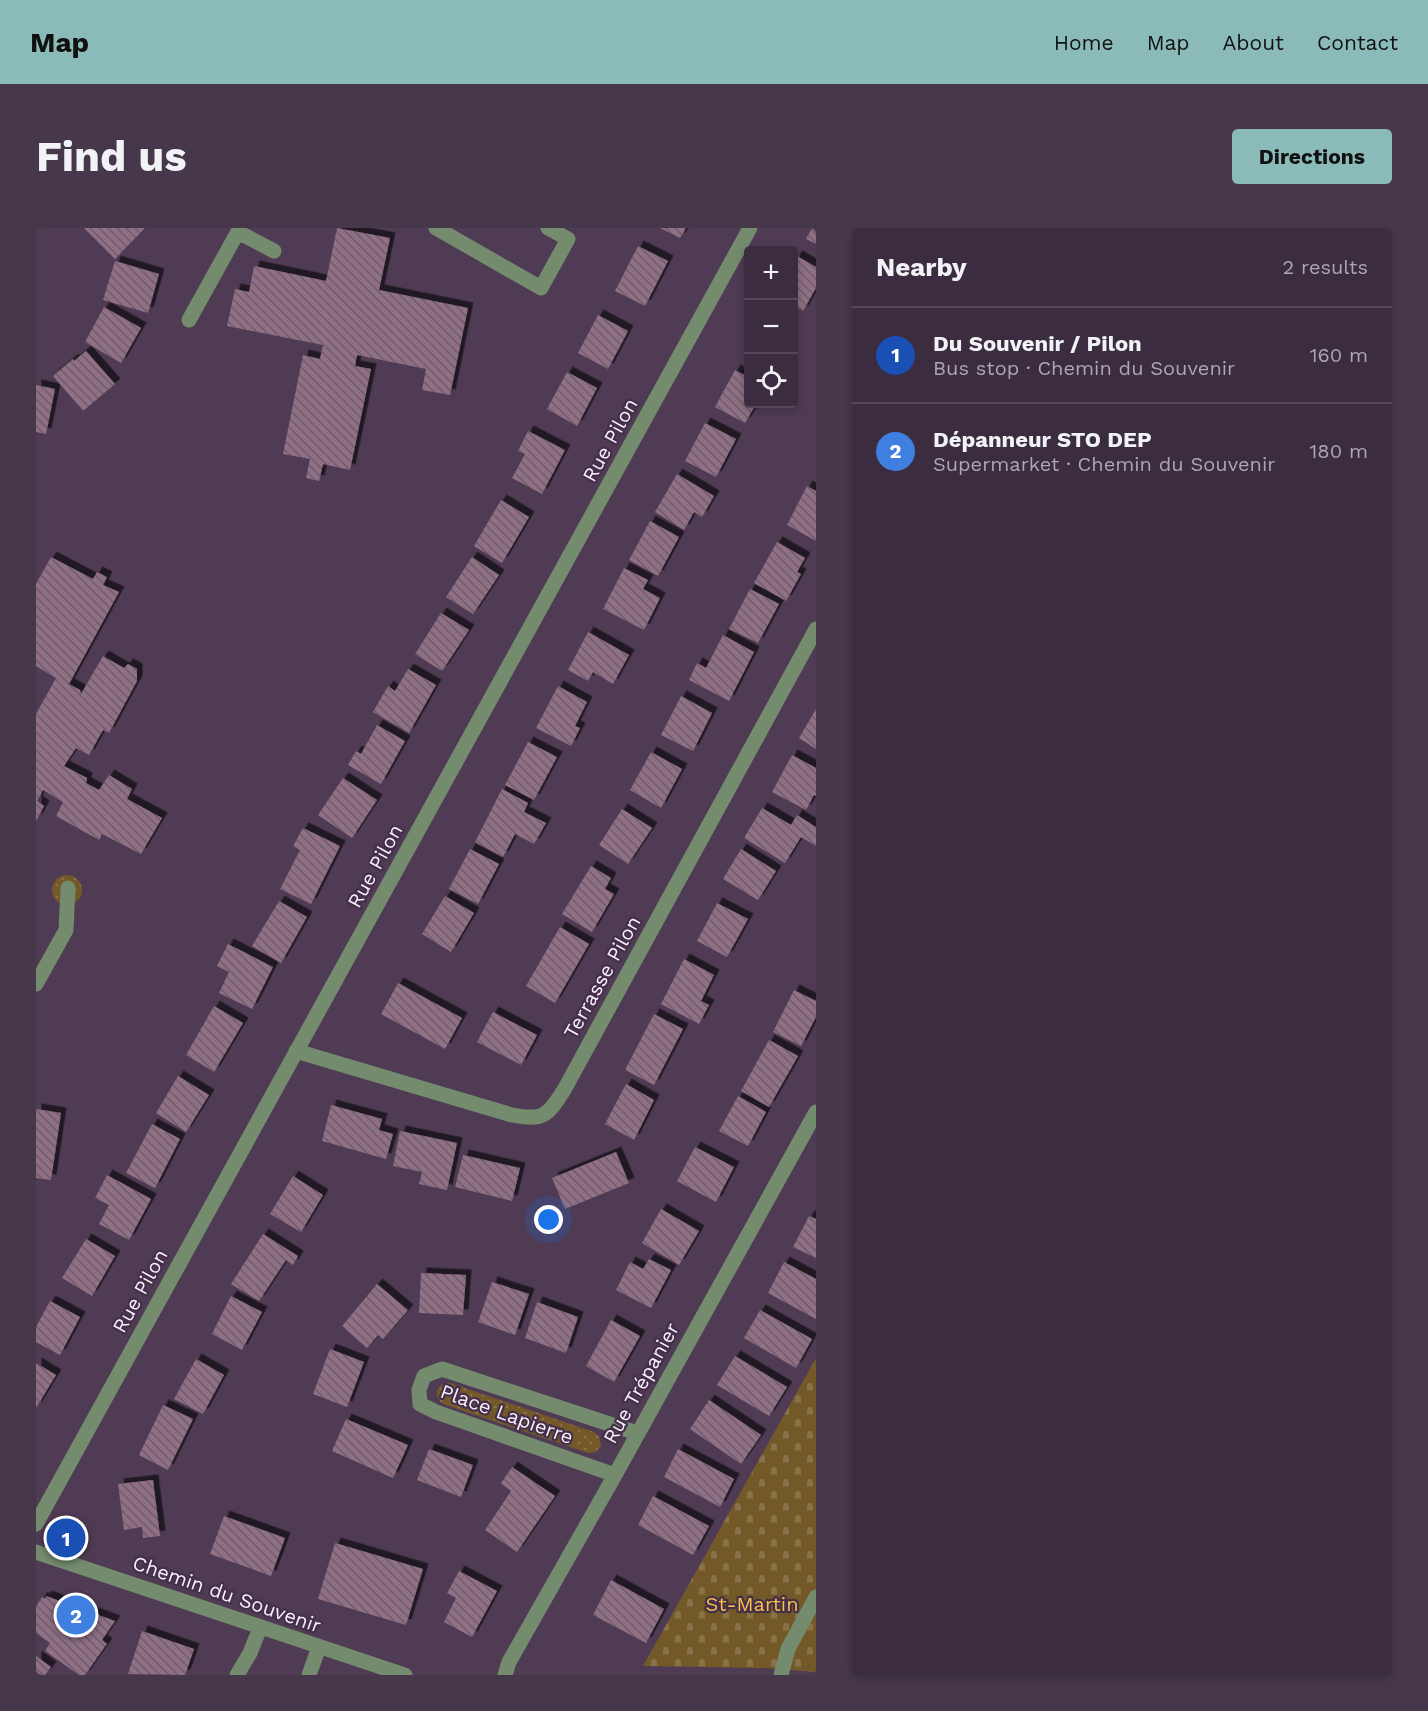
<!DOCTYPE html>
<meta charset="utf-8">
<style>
:root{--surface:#3b2c3f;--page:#46384a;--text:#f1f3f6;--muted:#aca7b0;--line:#544859;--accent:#8bbbb9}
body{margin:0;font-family:"Work Sans",sans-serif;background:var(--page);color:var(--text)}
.controls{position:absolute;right:18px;top:18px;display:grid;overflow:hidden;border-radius:6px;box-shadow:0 3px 9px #0003}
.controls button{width:54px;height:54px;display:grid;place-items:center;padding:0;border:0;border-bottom:2px solid var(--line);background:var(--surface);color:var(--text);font:30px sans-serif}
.you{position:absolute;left:513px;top:992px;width:21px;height:21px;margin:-15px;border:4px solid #fff;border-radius:50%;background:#1a73e8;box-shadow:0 0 0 9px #1a73e833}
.badge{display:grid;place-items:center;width:39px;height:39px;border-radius:50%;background:var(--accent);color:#fff;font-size:20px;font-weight:700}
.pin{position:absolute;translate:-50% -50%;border:3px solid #fff;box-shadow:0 2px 6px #0006}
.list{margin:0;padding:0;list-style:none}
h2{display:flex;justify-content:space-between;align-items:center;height:78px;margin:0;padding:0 24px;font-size:26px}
h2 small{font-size:20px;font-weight:400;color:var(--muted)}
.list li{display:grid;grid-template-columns:39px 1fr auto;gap:18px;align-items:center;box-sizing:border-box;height:96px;padding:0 24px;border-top:2px solid var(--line)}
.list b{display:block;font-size:22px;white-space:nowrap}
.list p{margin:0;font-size:20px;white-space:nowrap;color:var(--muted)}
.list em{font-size:20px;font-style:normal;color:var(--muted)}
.icon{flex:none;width:33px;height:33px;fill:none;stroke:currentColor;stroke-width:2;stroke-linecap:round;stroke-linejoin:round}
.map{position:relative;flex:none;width:780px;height:1447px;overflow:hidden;border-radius:6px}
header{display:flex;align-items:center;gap:36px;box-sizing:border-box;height:84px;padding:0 30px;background:var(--accent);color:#111}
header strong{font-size:28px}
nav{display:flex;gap:33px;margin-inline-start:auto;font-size:21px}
.intro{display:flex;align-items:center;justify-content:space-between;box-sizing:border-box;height:144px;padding:0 36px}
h1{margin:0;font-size:42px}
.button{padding:15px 27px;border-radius:6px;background:var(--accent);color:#111;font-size:21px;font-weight:700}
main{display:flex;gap:36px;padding:0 36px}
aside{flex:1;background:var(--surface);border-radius:6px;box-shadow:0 3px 9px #0003}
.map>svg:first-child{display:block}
</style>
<header>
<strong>Map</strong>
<nav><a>Home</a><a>Map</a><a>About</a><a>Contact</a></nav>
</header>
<div class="intro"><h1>Find us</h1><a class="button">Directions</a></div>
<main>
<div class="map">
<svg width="780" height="1447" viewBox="0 0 780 1447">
<defs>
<pattern id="grass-dots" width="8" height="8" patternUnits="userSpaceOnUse" patternTransform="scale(1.5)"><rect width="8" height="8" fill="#745928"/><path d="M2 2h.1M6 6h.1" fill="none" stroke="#897148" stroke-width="1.8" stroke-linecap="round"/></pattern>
<pattern id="cemetery-stones" width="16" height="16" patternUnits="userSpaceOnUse" patternTransform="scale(1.5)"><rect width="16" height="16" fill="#745928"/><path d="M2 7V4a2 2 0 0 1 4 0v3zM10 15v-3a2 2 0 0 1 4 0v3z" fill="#897148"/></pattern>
<pattern id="building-back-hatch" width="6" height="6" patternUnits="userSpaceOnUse" patternTransform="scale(1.5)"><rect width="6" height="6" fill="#8f6f84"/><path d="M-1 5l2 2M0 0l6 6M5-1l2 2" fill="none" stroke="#705d6b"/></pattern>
<filter id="shadow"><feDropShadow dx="5.5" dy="-5.5" stdDeviation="0" flood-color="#0009"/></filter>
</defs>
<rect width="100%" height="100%" fill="#4f3b54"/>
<!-- grass -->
<path fill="url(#grass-dots)" d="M16 662a15 15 0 1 1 30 0a15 15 0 1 1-30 0Z
M409,1155H414L558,1204L563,1208L565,1218L560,1224L552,1225L407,1176C398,1169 399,1159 409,1155Z"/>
<!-- cemetery -->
<path fill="url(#cemetery-stones)" d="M780,1130V1444L725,1440L607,1438Z"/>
<!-- building -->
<path fill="url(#building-back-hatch)" filter="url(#shadow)" d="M48,0H109L79,31Z
M301,0L354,10L343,62L432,80L414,167L386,162L390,141L321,127L319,138L335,141L314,242L287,236L283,253L270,250L274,231L247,226L267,127L284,131L287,117L191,98L199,61L213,64L218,38L290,53Z
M624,0H650L644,10Z
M776,0H780V16L770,11Z
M602,18L632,33L609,78L579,63Z
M761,28L780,39V60L767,83L758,77V33Z
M79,33L123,46L112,85L67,72Z
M68,79L105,100L85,135L49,114Z
M562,87L592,103L572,141L542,125Z
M50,123L79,156L47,183L17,148L37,131L38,133Z
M699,142L712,149V176H720L709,195L679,179Z
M531,144L561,160L541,198L511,181Z
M0,157L19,161L10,206L0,204Z
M669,195L700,211L680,249L649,233Z
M492,203L529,222L506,266L476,250L489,226L482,223Z
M641,246L678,268L666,289L658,284L648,302L619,284Z
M771,258L780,263V313L751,297Z
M465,272L493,289L466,335L438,318Z
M614,293L643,309L622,348L593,332Z
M741,314L769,330L761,344L765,346L750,373L718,355Z
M15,329L57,351L61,344L71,349L67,357L83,364L33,456L44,462L45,466L67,428L88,440L92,436L101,441V453L73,505L67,502L53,527L40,520L28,538L51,550L50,555L63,562L73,547L96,561L91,571L126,590L105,626L66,606L63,612L20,588L27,574L7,562L1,573L8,578L0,593V486L20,450L0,438V356Z
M436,329L463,347L437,386L410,369Z
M588,340L612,352L607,361L624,370L608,402L567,381Z
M714,361L743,376L722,415L693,401Z
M405,385L433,402L406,443L379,426Z
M552,404L593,427L577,456L557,444L552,453L532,442Z
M687,407L718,424L693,473L653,452L661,435L670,440Z
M372,441L400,457L373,505L337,484L352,458L359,463Z
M522,458L551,474L539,498L544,500L535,518L500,500Z
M645,468L676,485L657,523L625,507Z
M780,481V521L763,510Z
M341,497L369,513L345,556L312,537L320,523L325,526Z
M492,514L521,529L498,572L469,557Z
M615,524L646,541L625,580L594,562Z
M756,527L780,540V568L778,567L770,582L736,564Z
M307,550L341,572L316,610L282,587Z
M466,561L492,575L488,584L510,595L498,616L479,606L467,629L439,614Z
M726,580L755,597L761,587L780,599V618L765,609L749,635L708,610Z
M586,581L616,600L592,636L563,617Z
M267,600L304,618L275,676L244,661L264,622L257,618Z
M434,621L463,636L442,676L413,661Z
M705,621L740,643L722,672L687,651Z
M555,638L575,650L569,661L578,666L556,704L526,686Z
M409,668L438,685L415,724L386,706Z
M243,673L271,689L245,735L216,718Z
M681,675L712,691L691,729L661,713Z
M524,699L553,716L519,775L490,758Z
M192,716L237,739L216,781L183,765L193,744L181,738Z
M648,731L678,747L665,773L673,777L663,796L625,776Z
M362,755L426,790L409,821L345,786Z
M758,762L780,773V789L765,818L737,804Z
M178,778L207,795L178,844L150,827Z
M457,784L501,807L485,837L441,814Z
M618,786L647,801L618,857L589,842Z
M733,812L762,828L733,879L705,863Z
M142,848L173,867L150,904L120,885Z
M590,856L618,872L598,912L569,896Z
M702,868L730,884L712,918L683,903Z
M295,877L346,891L343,902L357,906L350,931L286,913Z
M0,881L25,885L15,952L0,950Z
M116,896L144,911L119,960L90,945Z
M364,903L421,915L411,962L383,956L386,944L357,938Z
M659,919L698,939L680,974L641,953Z
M580,924L593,955L529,981L516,950Z
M427,927L484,940L476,973L419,959Z
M71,947L115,971L93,1012L63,996L73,977L59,970Z
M257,948L287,967L265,1004L234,986Z
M625,981L663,1003L643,1037L606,1015Z
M773,988L780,991V1030L757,1019Z
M227,1006L262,1028L257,1037L250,1032L223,1073L195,1056Z
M50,1011L79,1028L56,1068L26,1050Z
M613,1031L635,1042L615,1080L580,1062L594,1034L607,1041Z
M748,1034L780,1051V1091L732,1065Z
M385,1045L430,1047L427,1087L383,1085Z
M456,1054L493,1066L479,1107L442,1094Z
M341,1056L372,1082L347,1111L342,1107L331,1120L306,1098Z
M195,1068L226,1084L206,1122L176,1106Z
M14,1073L44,1089L24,1127L0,1114V1099Z
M501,1074L542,1089L530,1125L489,1110Z
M724,1082L776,1111L760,1140L708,1110Z
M575,1092L604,1108L578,1154L550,1138Z
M294,1121L328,1134L311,1179L277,1166Z
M699,1128L751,1159L733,1188L681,1157Z
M160,1131L188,1147L167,1186L138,1171Z
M0,1135L20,1147L0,1180Z
M673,1172L725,1207L705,1236L654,1201Z
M127,1177L157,1191L132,1242L103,1227Z
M310,1191L372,1217L357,1250L296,1223Z
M393,1221L437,1237L425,1269L381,1252Z
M642,1221L698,1251L684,1279L628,1249Z
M476,1239L519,1268L481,1324L449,1302L475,1263L465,1255Z
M117,1252L124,1308L107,1310L106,1299L88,1302L82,1256Z
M617,1268L673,1298L657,1327L602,1297Z
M188,1288L249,1310L235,1348L174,1326Z
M299,1315L387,1341L370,1397L282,1371Z
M423,1343L461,1363L436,1409L408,1394L420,1370L411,1365Z
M575,1352L628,1381L610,1415L557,1387Z
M10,1368L79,1393L66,1412L71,1416L70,1417L49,1447H43L9,1423L14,1415L0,1405V1379L6,1369L9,1371Z
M106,1403L158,1421L149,1447L92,1446Z
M0,1428L15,1439L9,1447H0Z"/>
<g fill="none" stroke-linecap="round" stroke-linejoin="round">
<!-- path -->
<path stroke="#938297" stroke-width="4" stroke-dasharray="1.5 4.5" stroke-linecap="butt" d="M43,1380L50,1363"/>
<!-- minor -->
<path stroke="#748b6e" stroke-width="15" d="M400,0L505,60L532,11L512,0
M202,4L238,23
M153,92L204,0
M0,756L30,702L32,660
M260,823L476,887C508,893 511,888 528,862L780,401
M579,1247L400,1184L384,1176L383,1162L388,1148L406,1141L601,1205
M0,1296L714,0
M0,1324L369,1447
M201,1447L214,1425L224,1400
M273,1447L283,1419
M469,1447L473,1434L579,1247L780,884
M745,1447L752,1421L780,1369"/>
</g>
<g text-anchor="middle" stroke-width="4.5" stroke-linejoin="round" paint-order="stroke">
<!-- street labels -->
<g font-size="20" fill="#faedfd" stroke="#443049">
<text transform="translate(574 212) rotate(-61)" y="7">Rue Pilon</text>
<text transform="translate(339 638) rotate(-61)" y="7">Rue Pilon</text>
<text transform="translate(566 749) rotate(-61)" y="7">Terrasse Pilon</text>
<text transform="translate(104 1063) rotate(-61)" y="7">Rue Pilon</text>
<text transform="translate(605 1155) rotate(-61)" y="7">Rue Trépanier</text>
<text transform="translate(471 1186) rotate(20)" y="7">Place Lapierre</text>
<text transform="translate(191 1366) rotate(19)" y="7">Chemin du Souvenir</text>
</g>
<!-- park labels -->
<g font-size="20" fill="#fbbd4c" stroke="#443049">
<text x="716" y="1383">St-Martin</text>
</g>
</g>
</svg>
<div class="controls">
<button>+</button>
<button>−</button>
<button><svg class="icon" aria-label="locate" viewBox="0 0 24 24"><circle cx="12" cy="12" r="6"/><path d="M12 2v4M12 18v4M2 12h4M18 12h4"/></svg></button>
</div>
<div class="you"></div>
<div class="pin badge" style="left:30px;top:1310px;background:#1a4fb4">1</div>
<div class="pin badge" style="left:40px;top:1387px;background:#3f7fe0">2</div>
</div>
<aside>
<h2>Nearby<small>2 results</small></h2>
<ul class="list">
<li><span class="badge" style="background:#1a4fb4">1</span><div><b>Du Souvenir / Pilon</b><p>Bus stop · Chemin du Souvenir</p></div><em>160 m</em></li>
<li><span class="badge" style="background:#3f7fe0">2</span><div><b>Dépanneur STO DEP</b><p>Supermarket · Chemin du Souvenir</p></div><em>180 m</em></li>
</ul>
</aside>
</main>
